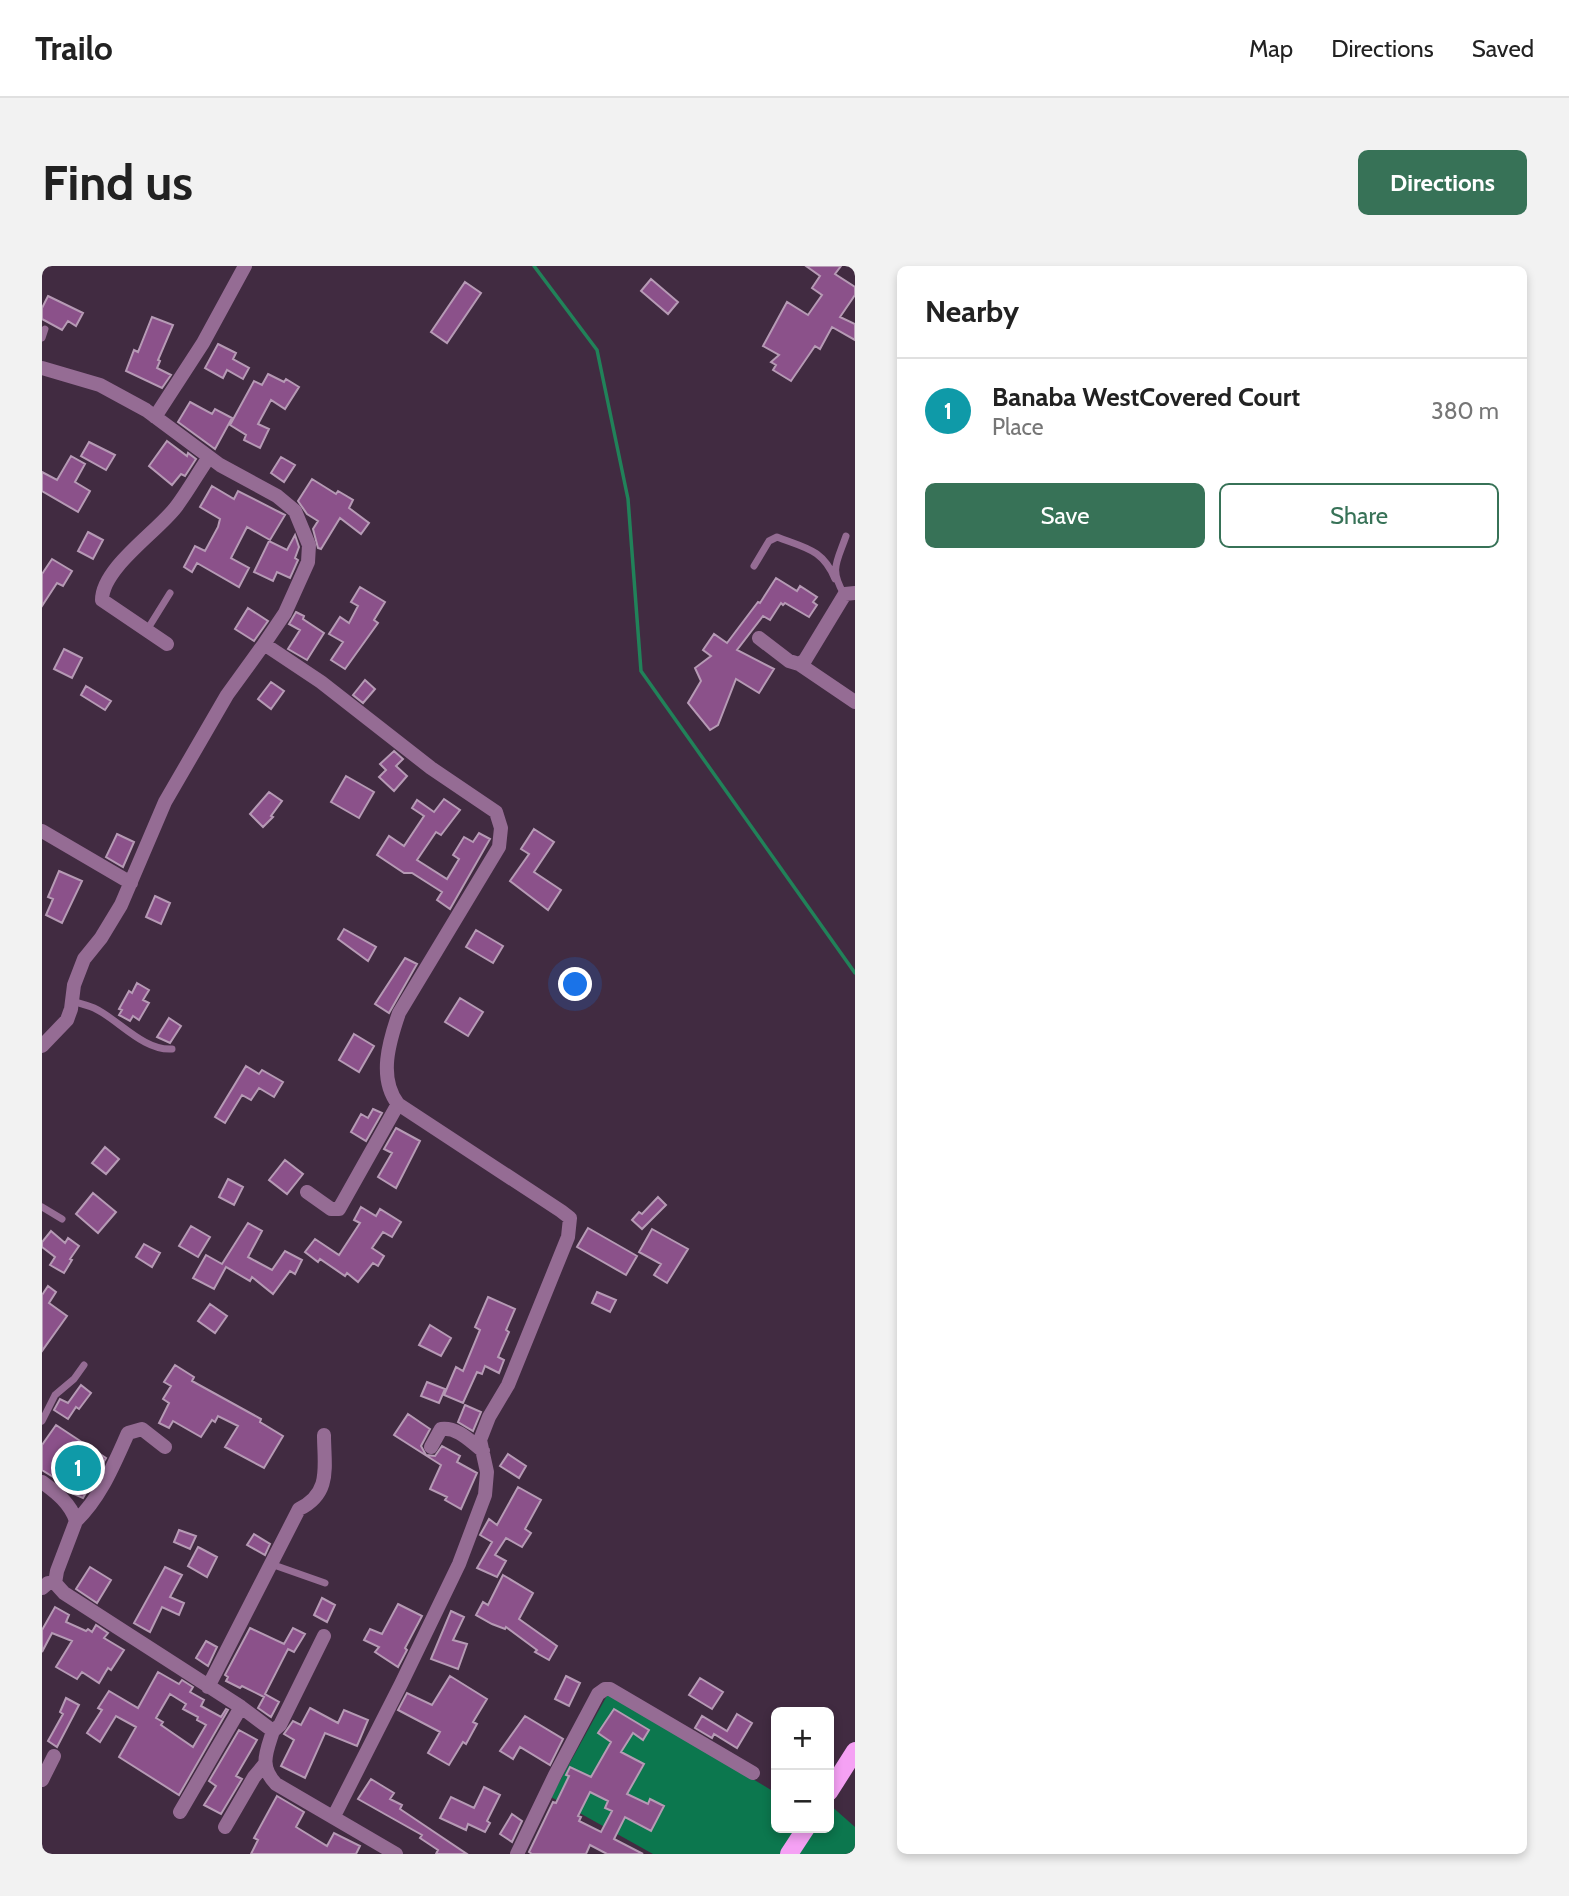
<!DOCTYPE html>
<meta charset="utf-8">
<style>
:root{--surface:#fff;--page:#f2f2f2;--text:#222;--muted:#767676;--line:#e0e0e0;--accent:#377257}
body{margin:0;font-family:Cabin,sans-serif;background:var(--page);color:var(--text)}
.controls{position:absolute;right:21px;bottom:21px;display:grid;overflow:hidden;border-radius:10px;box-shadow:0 4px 10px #0003}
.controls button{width:63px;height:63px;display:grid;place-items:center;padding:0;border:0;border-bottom:2px solid var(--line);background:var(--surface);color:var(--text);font:35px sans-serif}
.you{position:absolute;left:534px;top:719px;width:24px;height:24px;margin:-18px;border:5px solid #fff;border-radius:50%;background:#1a73e8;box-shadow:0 0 0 10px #1a73e833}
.badge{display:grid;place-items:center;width:46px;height:46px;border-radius:50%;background:var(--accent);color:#fff;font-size:23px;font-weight:700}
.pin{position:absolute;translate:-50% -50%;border:4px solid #fff;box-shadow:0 2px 7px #0006}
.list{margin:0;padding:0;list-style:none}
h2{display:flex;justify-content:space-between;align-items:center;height:91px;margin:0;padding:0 28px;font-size:30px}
h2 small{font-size:23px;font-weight:400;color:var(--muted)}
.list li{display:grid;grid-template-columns:46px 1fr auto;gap:21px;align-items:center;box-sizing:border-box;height:105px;padding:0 28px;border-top:2px solid var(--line)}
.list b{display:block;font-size:26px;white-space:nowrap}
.list p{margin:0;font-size:23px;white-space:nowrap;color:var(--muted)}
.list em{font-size:23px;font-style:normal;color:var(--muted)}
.actions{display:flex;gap:14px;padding:21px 28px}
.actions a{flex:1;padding:16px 0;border:2px solid var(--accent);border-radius:10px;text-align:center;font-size:24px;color:var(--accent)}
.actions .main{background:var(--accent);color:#fff}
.map{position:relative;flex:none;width:813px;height:1588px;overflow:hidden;border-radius:10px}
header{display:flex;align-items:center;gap:42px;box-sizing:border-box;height:98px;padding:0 35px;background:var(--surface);border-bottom:2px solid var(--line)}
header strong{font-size:33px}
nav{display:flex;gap:38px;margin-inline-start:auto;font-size:24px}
.intro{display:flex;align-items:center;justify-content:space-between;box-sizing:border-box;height:168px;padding:0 42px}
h1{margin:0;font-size:49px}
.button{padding:18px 32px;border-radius:10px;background:var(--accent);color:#fff;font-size:24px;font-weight:700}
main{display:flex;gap:42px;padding:0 42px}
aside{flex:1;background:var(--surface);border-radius:10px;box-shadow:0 4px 10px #0003}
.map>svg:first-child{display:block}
</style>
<header>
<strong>Trailo</strong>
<nav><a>Map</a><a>Directions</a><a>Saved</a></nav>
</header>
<div class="intro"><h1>Find us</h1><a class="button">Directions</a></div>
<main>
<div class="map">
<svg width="813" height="1588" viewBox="0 0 813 1588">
<rect width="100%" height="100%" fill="#412b41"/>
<!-- forest -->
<path fill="#0c774e" d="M567,1426L734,1527V1562H787V1538L813,1561V1588H611L509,1531Z"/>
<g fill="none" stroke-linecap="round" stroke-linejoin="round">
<!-- stream -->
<path stroke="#218259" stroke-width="3.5" d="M492,0L555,84L586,233L599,405L813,707"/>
</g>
<!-- building -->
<path fill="#8b518a" stroke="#b69ab5" stroke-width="2" fill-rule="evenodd" d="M764,0H799L793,8L813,21V29L798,51L813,58V74L790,61L778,83L773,80L749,115L731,104L734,99L729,96L737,89L721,80L745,36L766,49L780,29L770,22L778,10Z
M609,13L636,36L626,48L599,25Z
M423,16L439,27L405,77L389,66Z
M6,30L41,47L34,60L26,55L20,64L0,53V42Z
M110,51L131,59L116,94L118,95L115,102L129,109L120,122L84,105L92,84L96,86Z
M176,78L194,87L191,93L207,102L201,113L185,104L181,112L163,102Z
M226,108L242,116L244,113L257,121L243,143L229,134L216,158L227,163L218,182L202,174L204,169L188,159L212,115L220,119Z
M148,136L170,148L173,143L190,152L173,183L136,156Z
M125,175L145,190L146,187L154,193L143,210L139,208L130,219L107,200Z
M47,176L73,189L64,204L39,190Z
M29,190L43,198L33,216L48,225L36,246L0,225V206L15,214Z
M239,191L253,199L242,216L229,207Z
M270,213L294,228L296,225L311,234L307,242L327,257L319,268L298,252L279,283L276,282L271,263L276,255L265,248L256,235Z
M170,220L192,233L196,225L243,249L228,274L205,261L189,292L207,302L197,321L155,297L150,306L142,301L153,280L163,285L176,261L178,253L158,241Z
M46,266L61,274L51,293L36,285Z
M253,269L257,281L253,292L256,294L248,312L235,306L231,315L212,306L227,275L245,284Z
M10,293L30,305L21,320L15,317L0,340V308Z
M734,312L755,325L758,320L775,331L771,336L775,339L767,351L743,337L741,339L739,337L728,354L721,350L695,384L732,403L717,427L694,413L676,459L668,464L646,437L659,415L653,402L669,390L661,384L672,368L685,377L716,336L718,337Z
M318,321L343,336L332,354L336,357L303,403L289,394L301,376L287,368L298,351L307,357L316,340L309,336Z
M206,342L226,355L212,375L193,363Z
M254,346L262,350L261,353L282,367L265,394L246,383L258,364L247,358Z
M22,383L40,392L30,412L12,403Z
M323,414L333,423L321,437L311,429Z
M229,416L242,425L229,443L216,433Z
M44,420L69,435L63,444L39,429Z
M352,485L361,493L354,500L365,510L352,525L337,511L344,504L338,498Z
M304,510L332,526L317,552L289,536Z
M227,526L240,535L229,550L231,551L221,561L208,548Z
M402,533L418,544L399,569L394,566L375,594L405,613L417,593L411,589L422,571L431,576L437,567L448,573L408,643L395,634L400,626L370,607H362L335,589L347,570L362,580L382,550L370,542L375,534L392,546Z
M492,563L512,576L492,606L519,624L506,644L468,615L487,588L479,583Z
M75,568L92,576L81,601L64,591Z
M17,605L40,615L20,657L4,649L11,633L6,631Z
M113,630L128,637L119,658L104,651Z
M302,663L334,681L326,695L296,673Z
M434,664L461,680L451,697L424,681Z
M363,692L375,698L347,747L333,738Z
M95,717L107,724L101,734L107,737L97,754L91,750L88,755L77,749L80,744L77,743L87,725L90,727Z
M418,732L441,746L426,770L403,756Z
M127,752L139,760L128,777L115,771Z
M312,768L332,780L317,806L297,794Z
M204,800L217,808L220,804L241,816L232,831L217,822L209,834L200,829L183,857L173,851Z
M331,843L340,847L324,875L309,866L319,848L326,852Z
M354,862L378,875L354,922L336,911L350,887L342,883Z
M63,881L77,893L64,908L50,897Z
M243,894L261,908L245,928L227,914Z
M186,913L201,921L192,939L177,931Z
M51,927L74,946L56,967L34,948Z
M616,931L624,939L600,963L590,954L597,946L600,948Z
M319,941L334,950L338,943L359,956L350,971L341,966L330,982L342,990L336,1000L331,997L316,1016L305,1007L303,1010L278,993L276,996L263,986L273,973L297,989L318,957L312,954Z
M206,957L220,965L206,991L230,1004L243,985L260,994L253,1008L248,1005L231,1028L210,1011L208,1015L184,1001L172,1023L151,1012L164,989L180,998Z
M149,960L168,971L156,991L137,980Z
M546,962L595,990L584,1009L535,981Z
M610,963L646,983L625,1017L612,1009L619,998L597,986Z
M9,965L23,977L26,972L37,980L28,993L30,994L22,1007L8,999L13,991L0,981V976Z
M102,978L118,987L110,1001L94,991Z
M6,1020L14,1026L7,1037L25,1050L0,1085V1029Z
M555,1026L574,1034L568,1046L550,1037Z
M446,1031L473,1043L464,1064L467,1066L456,1091L462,1094L457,1107L443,1100L440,1108L435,1106L421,1137L402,1129L414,1101L421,1105L438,1064L433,1061Z
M168,1038L185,1050L173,1067L156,1055Z
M388,1059L409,1072L399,1090L377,1079Z
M133,1099L152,1111L150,1115L219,1153L218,1156L241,1170L222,1202L183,1181L196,1160L176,1150L173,1156L170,1154L159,1171L131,1155L127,1162L117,1157L127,1137L121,1133L129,1120L122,1116Z
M385,1116L403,1123L397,1137L379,1130Z
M39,1119L49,1127L37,1143L34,1141L26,1153L12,1144L18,1133L26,1137Z
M423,1139L439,1146L431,1165L416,1156Z
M366,1148L388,1163L379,1180L384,1189L393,1190L400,1180L418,1190L415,1196L435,1207L419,1243L403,1234L405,1231L388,1223L399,1199L352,1169Z
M14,1159L64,1192L41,1232L27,1226L16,1214L0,1204V1179Z
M466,1188L484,1200L477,1212L458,1200Z
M476,1221L499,1234L483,1263L489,1267L480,1281L464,1272L453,1289L464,1295L455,1311L435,1302L450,1276L438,1269L447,1253L455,1259Z
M137,1264L154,1270L148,1283L132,1276Z
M212,1268L228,1278L223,1289L205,1279Z
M156,1281L175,1291L165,1311L146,1300Z
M48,1301L69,1314L55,1337L34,1323Z
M123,1301L140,1309L128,1331L142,1337L137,1349L120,1341L108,1366L92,1357Z
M461,1309L491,1327L477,1353L515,1380L507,1394L493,1386L495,1384L464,1361L463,1363L450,1358L434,1349L441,1336L446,1339Z
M280,1332L293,1339L285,1356L272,1349Z
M356,1338L380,1350L363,1382L365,1384L356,1401L333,1386L337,1381L322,1374L328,1363L340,1368Z
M13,1341L27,1349L24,1356L44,1365L46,1363L50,1366L54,1359L66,1367L62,1372L82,1384L69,1404L66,1402L57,1417L40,1406L35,1413L14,1401L30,1375L10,1367L0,1386V1364Z
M409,1345L422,1351L411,1374L425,1378L416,1403L389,1393Z
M208,1362L242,1378L251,1362L263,1368L252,1386L246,1383L223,1428L237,1436L229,1451L216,1442L222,1431L200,1420L198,1422L184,1415L186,1411L183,1409Z
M164,1375L175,1381L166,1400L154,1392Z
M116,1406L137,1418L140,1414L151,1421L148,1426L162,1434L159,1440L179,1451L184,1443L186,1444L137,1529L77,1491L94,1461L74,1450L58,1476L45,1467L60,1444L56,1442L67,1425L96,1442ZM128,1428L144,1438L141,1443L156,1451L155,1454L164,1459L151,1481L119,1459L121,1456L114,1452Z
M408,1410L445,1433L431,1456L435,1458L424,1478L421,1476L407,1499L386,1487L398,1466L356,1444L365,1427L390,1439Z
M524,1410L538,1417L527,1440L513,1433Z
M658,1412L681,1426L670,1443L647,1429Z
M24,1432L37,1439L15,1481L6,1475L21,1448L18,1446Z
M268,1442L296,1457L302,1444L326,1454L315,1480L283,1467L263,1512L239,1500L252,1474L242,1468L251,1455L259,1459Z
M572,1443L607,1464L601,1474L591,1467L579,1486L602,1498L585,1528L606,1538L608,1533L622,1540L609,1565L583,1551L572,1573L601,1588H565L548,1579L544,1588H490L487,1586L511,1536L514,1537L527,1510L524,1509L528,1501L549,1511L569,1476L556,1467ZM548,1526L566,1535L563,1542L570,1545L559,1566L537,1555L539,1551L536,1550Z
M695,1448L710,1457L695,1482L672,1468L670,1472L653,1462L660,1450L685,1465Z
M483,1450L521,1473L508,1499L478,1481L471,1493L458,1485Z
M197,1464L215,1474L194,1510L200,1513L179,1548L162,1539L174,1520L167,1515Z
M329,1513L352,1527L348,1533L360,1539L358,1543L425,1588H394L396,1584L378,1572L380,1569L316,1533Z
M442,1521L458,1529L445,1555L448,1557L443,1566L426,1558L424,1564L398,1552L409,1531L432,1542Z
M235,1530L262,1546L254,1561L285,1580L292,1567L318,1580L314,1588H209L216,1574L212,1572Z
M470,1548L480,1555L470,1576L458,1568Z"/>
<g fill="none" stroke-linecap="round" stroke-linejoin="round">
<!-- service -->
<path stroke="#956c94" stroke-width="7" d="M0,72L3,63
M712,300L727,275L735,271C763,282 781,283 793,313
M802,328C787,303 795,296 804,270
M105,364L128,327
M30,735C37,737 45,739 52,742C76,753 101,785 130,783
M0,941L20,953
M0,1155L13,1129L32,1113L42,1099
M229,1298L283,1317"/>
<!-- minor -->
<path stroke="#956c94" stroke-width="14" d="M0,102L58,119L104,144L178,199L235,230L253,245L267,279L266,296L243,347L222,378L279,416L389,502L454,546L459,562L457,581L357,747C347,776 336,812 356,838L519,945L528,952L526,971L466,1119L447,1151L438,1174L445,1206L443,1229L417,1298L359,1418L292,1550
M113,151L161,77L203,0
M717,372L747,395L757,398L763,394L803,328L813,327
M125,378L60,334C60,302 115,266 134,241C146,225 156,207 167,191
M757,398L813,436
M0,565L89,617
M0,780L25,754L29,743L32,719L42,693L59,672L79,639L123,536L185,429L222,378
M265,926L289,943H297L356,838
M389,1181L399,1163C416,1161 428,1175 441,1185
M0,1216C14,1226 29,1238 34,1255L15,1305L13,1317L22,1327L199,1441L231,1465C224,1487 217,1500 234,1518L354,1588
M34,1255C59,1231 72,1198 86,1167L100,1163L123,1181
M0,1322L6,1317H13
M166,1421L257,1243C290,1227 282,1200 282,1169
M231,1465L238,1459L282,1370
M0,1514L12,1490
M138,1546L199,1441
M183,1561L212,1511L222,1499
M475,1588L513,1509L556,1428L563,1423H568L711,1507"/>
<!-- primary -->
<path stroke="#f5a1f4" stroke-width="18" d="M787,1526L813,1485
M747,1588L764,1562"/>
</g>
</svg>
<div class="controls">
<button>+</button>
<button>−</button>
</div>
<div class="you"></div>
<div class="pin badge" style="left:36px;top:1202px;background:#0f9aa8">1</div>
</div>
<aside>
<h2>Nearby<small></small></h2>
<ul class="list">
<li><span class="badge" style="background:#0f9aa8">1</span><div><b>Banaba WestCovered Court</b><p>Place</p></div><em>380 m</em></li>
</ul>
<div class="actions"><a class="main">Save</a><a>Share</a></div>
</aside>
</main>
